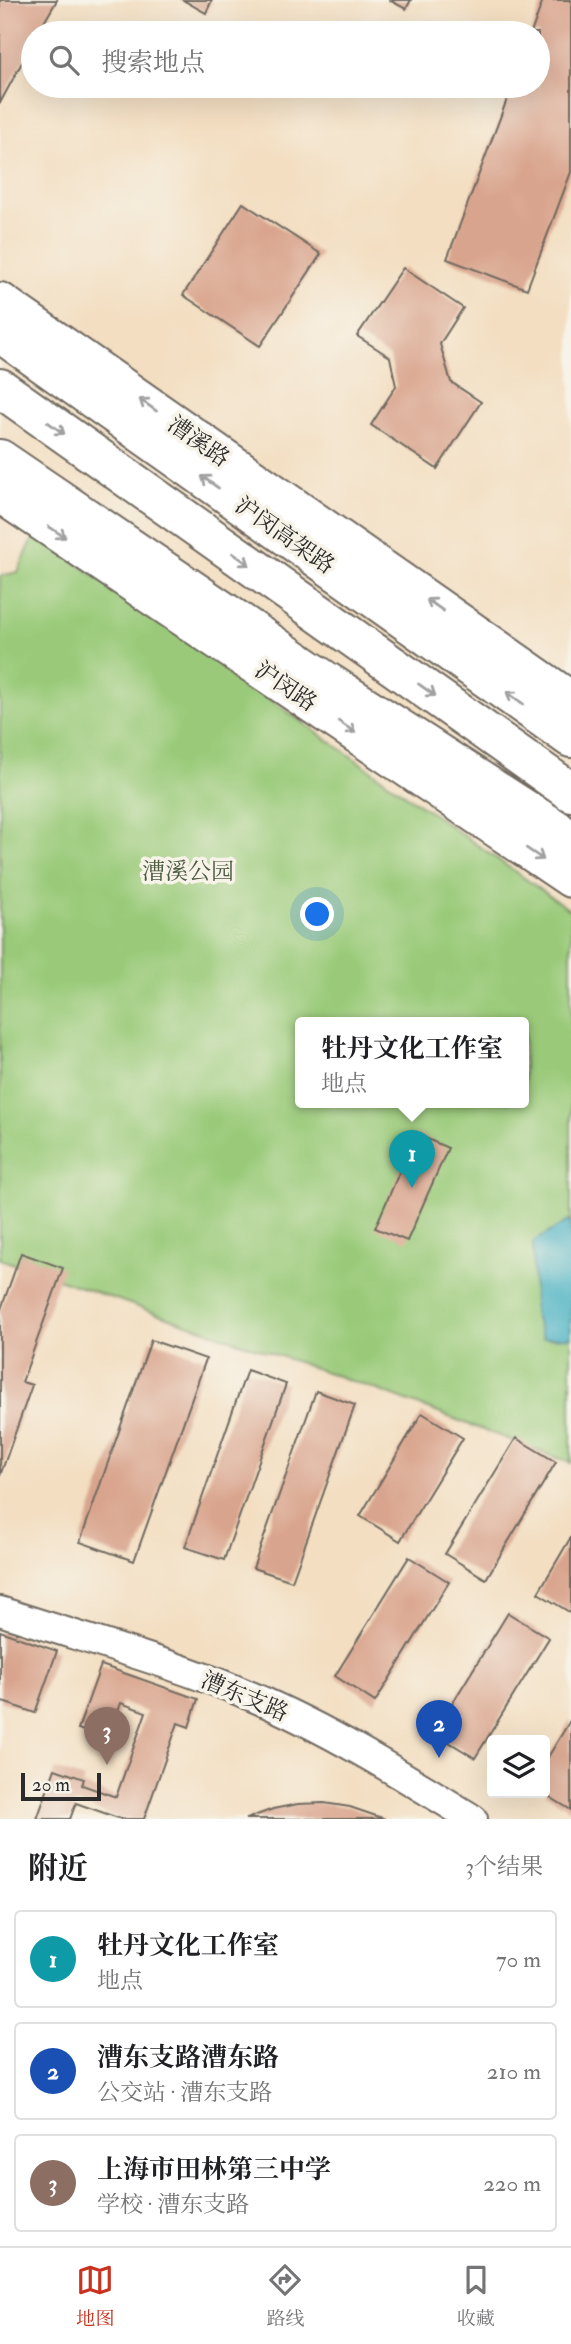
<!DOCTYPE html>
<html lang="zh">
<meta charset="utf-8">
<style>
:root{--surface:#fff;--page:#f2f2f2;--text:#202124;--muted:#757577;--line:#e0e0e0;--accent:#c8321e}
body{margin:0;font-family:"IM FELL Double Pica","Noto Serif SC",serif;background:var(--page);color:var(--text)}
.controls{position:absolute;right:21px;bottom:21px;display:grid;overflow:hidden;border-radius:7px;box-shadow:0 7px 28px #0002}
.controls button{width:63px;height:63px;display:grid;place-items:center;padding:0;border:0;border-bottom:2px solid var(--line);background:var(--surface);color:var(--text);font:35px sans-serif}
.scale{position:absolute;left:21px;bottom:18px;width:80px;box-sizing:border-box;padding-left:7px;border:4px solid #2b2b2b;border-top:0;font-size:19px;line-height:24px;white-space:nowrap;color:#2b2b2b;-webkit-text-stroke:5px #f7f3e8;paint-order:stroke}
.you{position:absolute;left:318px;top:915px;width:24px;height:24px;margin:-18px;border:5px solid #fff;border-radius:50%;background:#1a73e8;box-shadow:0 0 0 10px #1a73e833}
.badge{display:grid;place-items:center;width:46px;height:46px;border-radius:50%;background:var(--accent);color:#fff;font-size:23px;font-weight:700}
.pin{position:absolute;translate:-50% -58px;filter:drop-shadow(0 2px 4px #0008)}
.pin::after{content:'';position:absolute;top:37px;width:24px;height:21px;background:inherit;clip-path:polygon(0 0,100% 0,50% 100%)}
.popup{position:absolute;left:295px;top:1017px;width:234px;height:91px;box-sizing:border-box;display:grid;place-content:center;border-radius:7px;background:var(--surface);filter:drop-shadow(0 2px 5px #0005);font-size:23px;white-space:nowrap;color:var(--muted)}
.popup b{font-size:26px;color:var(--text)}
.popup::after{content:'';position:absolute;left:50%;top:100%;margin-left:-14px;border:14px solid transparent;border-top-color:var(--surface)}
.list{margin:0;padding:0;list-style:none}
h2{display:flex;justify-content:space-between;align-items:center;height:91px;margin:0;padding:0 28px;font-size:30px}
h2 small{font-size:23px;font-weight:400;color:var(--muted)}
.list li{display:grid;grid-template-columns:46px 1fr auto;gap:21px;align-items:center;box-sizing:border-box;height:98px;margin:0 14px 14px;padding:0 14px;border:2px solid var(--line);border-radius:7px}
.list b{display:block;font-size:26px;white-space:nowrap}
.list p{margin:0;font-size:23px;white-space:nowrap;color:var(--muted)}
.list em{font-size:23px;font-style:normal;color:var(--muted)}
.icon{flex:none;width:38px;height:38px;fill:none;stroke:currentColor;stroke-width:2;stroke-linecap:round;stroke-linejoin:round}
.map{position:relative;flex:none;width:571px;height:1819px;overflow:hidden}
.search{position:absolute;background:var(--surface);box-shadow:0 7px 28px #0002;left:21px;right:21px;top:21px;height:77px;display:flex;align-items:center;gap:18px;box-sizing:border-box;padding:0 24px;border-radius:38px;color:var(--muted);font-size:26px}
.sheet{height:427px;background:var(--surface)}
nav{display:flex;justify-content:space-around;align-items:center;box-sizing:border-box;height:98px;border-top:2px solid var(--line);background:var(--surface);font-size:19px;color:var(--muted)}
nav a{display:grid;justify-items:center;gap:4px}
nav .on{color:var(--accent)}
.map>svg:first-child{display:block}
</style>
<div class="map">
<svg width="571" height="1819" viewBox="0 0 571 1819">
<rect width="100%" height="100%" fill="#f7f3e8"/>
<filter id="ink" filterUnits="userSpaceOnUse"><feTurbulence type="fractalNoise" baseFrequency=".0143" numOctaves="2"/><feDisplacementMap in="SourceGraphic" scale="14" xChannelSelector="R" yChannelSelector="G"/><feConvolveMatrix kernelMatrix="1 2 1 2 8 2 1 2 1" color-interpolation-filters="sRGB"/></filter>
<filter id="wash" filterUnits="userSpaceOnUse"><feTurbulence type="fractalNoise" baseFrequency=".00686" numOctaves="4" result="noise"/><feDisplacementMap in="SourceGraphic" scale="28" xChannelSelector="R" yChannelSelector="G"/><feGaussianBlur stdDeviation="1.57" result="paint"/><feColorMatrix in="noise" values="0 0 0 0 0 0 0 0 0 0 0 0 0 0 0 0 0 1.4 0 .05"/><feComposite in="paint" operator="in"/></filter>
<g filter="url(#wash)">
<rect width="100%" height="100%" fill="#f3dec1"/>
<!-- green -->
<path fill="#9aca79" stroke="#627a52" stroke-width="2" fill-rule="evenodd" d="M35,534L571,911V1463L375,1389L0,1259V576L18,572ZM300,1022H524V1102H300Z"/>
<!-- water -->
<path fill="#46b1c4" stroke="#386e78" stroke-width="2" d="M568,1221L571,1224V1337L543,1338L534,1314L533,1242Z"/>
<g id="blocks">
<!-- building -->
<path fill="#d9a48d" d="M0,0H57L38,33H33V42L0,103Z
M183,0H212L206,13Z
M389,0H411L406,9Z
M543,0H571V172L527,289L447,259L512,86H538V33H531Z
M243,203L321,254L260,346L183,295Z
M403,268L463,308L440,344L451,382L481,402L437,469L371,425L396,386L390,357L357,336Z
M416,1134L448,1148L407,1241L375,1228Z
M21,1253L63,1268L22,1382L32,1385L0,1476V1312Z
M151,1340L206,1359L134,1561L80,1542Z
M247,1370L286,1384L224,1560L185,1547Z
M316,1391L355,1405L292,1581L253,1568Z
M422,1413L463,1438L400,1541L360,1516Z
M516,1438L556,1462L486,1579L445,1554Z
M571,1537V1613L538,1593Z
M409,1557L449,1582L375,1702L335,1676Z
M508,1613L549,1638L475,1758L434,1733Z
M0,1631L57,1651L35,1713L0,1701Z
M101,1665L198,1699L189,1727L178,1723L144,1819H121L76,1803L70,1819H37L55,1769L84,1779L82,1785L116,1797L146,1712L121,1703L108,1740L78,1729Z
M571,1719V1810L545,1794V1762Z
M324,1803L350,1807L385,1819H246L273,1809L298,1804Z"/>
</g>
</g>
<g filter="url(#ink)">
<use href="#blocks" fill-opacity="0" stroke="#716a60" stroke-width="2"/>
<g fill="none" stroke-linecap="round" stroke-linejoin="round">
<!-- street casing -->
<g stroke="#716a60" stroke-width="32">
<path id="street" d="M0,1611C84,1639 172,1662 253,1697C330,1730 402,1775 473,1819"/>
</g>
<!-- primary casing -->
<g stroke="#716a60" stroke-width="42">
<path id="primary" d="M0,302L571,701
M0,493L571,878"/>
</g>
<!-- highway casing -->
<g stroke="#716a60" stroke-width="42">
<path id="highway" d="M0,333L571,738
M0,388L571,792
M0,459L326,681L571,839"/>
</g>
<!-- street -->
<use href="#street" stroke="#fff" stroke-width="28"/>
<!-- primary -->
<use href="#primary" stroke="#fff" stroke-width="38"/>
<!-- highway -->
<use href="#highway" stroke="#fff" stroke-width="38"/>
</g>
<!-- one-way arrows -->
<defs><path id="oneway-shaft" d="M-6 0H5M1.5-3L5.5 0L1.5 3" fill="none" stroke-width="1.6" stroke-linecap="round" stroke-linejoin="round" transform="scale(1.75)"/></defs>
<g stroke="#a0a0a0">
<use href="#oneway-shaft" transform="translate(148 405) rotate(-145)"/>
<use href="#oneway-shaft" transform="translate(56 428) rotate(35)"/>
<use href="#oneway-shaft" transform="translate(210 482) rotate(-145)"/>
<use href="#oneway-shaft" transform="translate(57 532) rotate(34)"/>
<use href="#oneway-shaft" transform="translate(241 559) rotate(35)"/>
<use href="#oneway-shaft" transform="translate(435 605) rotate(-145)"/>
<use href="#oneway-shaft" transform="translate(427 690) rotate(35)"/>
<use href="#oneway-shaft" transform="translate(515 698) rotate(-145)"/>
<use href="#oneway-shaft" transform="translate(347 727) rotate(34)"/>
<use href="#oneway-shaft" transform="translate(535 854) rotate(34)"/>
</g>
</g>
<g text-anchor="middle" stroke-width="7" stroke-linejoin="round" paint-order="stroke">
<!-- street labels -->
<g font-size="23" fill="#2b2b2b" stroke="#f7f3e8">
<text transform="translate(199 441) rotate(35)" y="8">漕溪路</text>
<text transform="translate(285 535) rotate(35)" y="8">沪闵高架路</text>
<text transform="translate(286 686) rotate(34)" y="8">沪闵路</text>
<text transform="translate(245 1696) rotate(23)" y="8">漕东支路</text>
</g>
<!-- park labels -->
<g font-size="23" fill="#4c5b42" stroke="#f7f3e8">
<text x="188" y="879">漕溪公园</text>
</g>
</g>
</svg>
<div class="controls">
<button><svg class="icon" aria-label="layers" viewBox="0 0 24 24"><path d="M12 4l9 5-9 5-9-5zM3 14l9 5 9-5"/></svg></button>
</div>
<div class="scale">20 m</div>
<div class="you"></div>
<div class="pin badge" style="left:412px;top:1188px;background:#0f9aa8">1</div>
<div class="popup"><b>牡丹文化工作室</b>地点</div>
<div class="pin badge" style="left:439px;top:1758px;background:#1a4fb4">2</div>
<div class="pin badge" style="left:107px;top:1765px;background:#8d6e63">3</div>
<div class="search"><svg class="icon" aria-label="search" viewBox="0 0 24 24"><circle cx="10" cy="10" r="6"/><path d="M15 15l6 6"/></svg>搜索地点</div>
</div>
<section class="sheet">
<h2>附近<small>3个结果</small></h2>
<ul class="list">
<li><span class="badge" style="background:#0f9aa8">1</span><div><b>牡丹文化工作室</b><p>地点</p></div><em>70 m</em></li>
<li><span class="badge" style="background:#1a4fb4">2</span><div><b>漕东支路漕东路</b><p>公交站 · 漕东支路</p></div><em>210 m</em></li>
<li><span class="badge" style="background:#8d6e63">3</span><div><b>上海市田林第三中学</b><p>学校 · 漕东支路</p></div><em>220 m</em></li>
</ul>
</section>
<nav>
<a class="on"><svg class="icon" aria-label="map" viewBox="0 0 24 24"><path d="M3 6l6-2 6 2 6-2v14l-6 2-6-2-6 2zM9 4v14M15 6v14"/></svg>地图</a>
<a><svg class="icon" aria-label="directions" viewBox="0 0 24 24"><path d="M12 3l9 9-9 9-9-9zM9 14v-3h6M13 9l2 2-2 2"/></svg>路线</a>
<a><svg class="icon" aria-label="saved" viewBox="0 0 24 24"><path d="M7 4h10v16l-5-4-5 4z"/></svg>收藏</a>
</nav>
